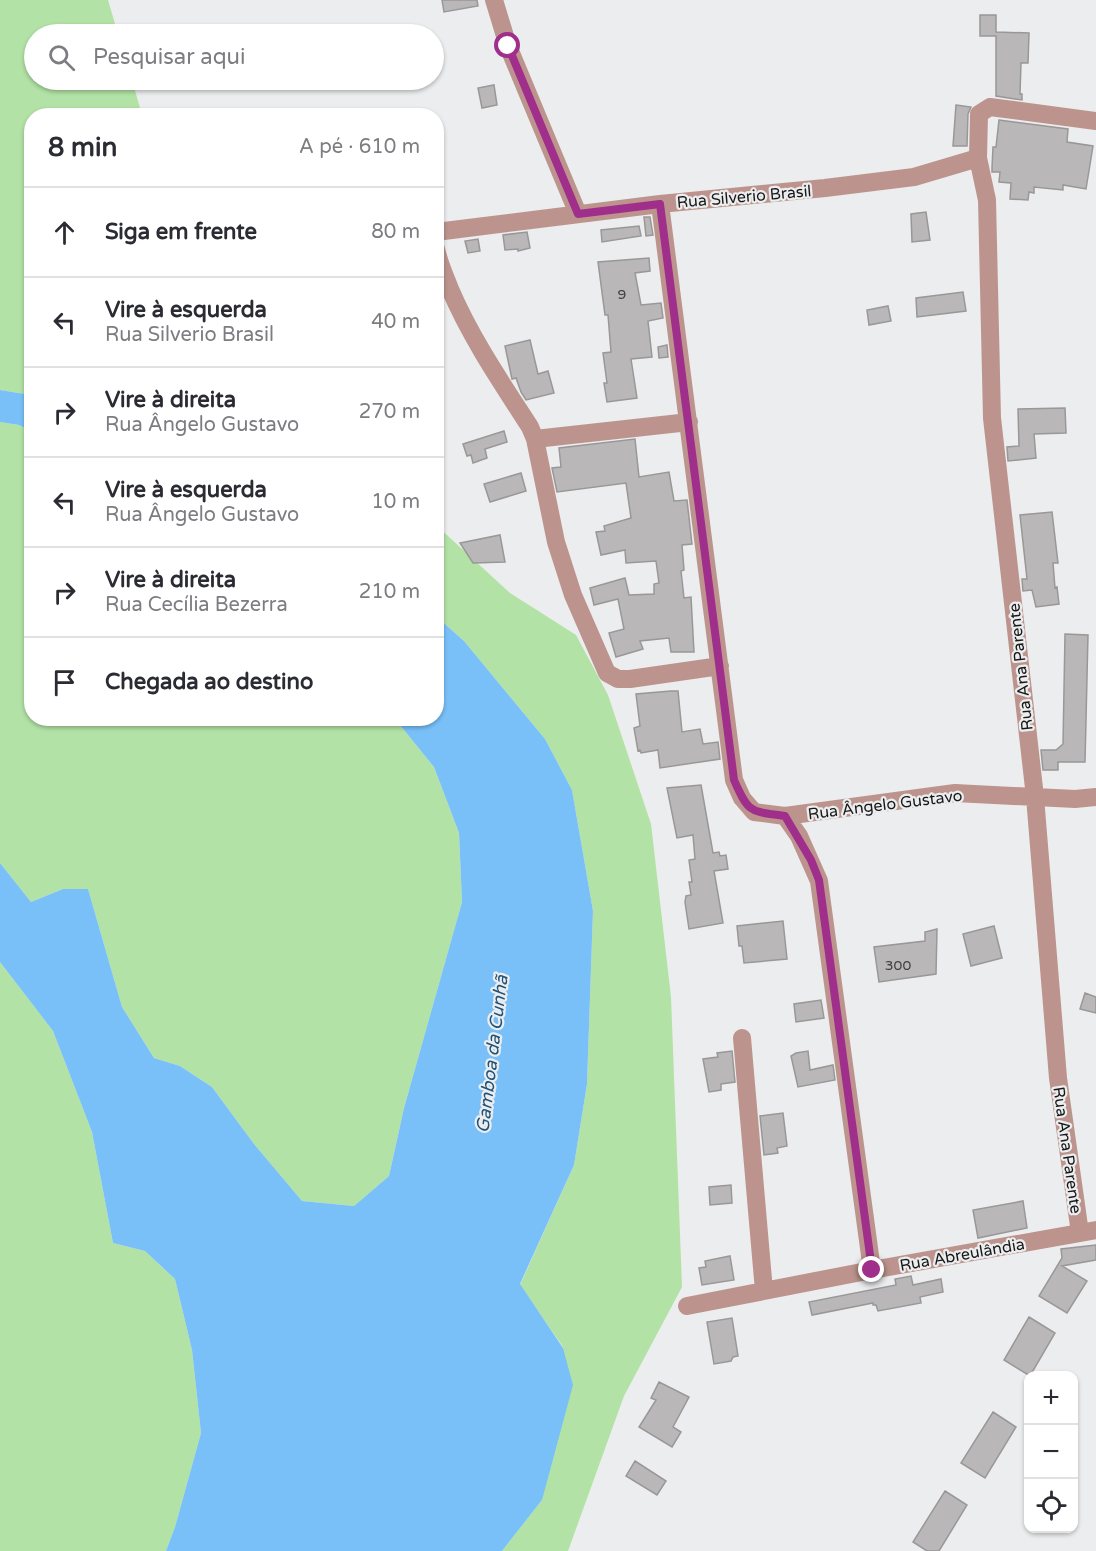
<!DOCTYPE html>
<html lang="pt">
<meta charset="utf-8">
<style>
:root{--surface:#fff;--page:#f7f7f7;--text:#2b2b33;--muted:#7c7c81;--line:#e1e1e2}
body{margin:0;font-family:"Varela Round",sans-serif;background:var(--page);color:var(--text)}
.controls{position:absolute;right:18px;bottom:18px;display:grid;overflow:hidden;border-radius:12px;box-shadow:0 2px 4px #0004}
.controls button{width:54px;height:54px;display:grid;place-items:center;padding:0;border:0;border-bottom:2px solid var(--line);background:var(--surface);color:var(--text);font:30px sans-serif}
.stop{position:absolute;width:18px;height:18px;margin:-14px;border:4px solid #a02e8b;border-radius:50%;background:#fff}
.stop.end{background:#a02e8b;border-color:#fff;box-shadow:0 2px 6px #0008}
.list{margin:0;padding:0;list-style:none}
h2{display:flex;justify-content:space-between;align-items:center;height:78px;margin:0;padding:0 24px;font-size:26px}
h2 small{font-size:20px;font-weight:400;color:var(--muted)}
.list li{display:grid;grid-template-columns:39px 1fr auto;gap:18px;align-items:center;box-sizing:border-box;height:90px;padding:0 24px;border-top:2px solid var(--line)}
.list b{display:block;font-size:22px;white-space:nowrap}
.list p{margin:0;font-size:20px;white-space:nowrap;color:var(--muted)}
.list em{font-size:20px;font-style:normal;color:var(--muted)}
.icon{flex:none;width:33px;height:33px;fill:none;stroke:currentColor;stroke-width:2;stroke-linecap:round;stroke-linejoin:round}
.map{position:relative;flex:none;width:1096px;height:1551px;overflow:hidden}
.search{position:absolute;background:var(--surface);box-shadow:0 2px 4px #0004;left:24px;top:24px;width:420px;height:66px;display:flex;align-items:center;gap:15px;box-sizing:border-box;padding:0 21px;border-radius:33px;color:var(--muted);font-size:22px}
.panel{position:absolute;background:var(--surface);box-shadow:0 2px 4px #0004;left:24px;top:108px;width:420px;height:618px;border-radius:24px}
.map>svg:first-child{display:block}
</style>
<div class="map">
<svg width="1096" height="1551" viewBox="0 0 1096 1551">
<rect width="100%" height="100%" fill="#ecedee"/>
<!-- green -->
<path fill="#b2e2a5" d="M0,0H108L118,34H34V80H132L142,115L32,116L31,395L0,390Z
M0,422L19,425L31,431L32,718L395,719L434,767L459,833L462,902L404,1108L389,1176L354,1206L302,1201L254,1144L212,1087L180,1066L154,1058L122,1007L88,889H63L31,902L0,863Z
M436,525L510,593L576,635L608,695L651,824L671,997L682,1287L624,1396L568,1551H502L542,1500L563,1347L520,1285L574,1165L587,1084L593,911L572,790L545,739L464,641L437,617Z
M0,962L53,1031L92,1132L113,1243L145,1251L175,1279L192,1350L201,1433L175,1527L166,1551H0Z"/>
<!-- water -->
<path fill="#79c0f9" d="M0,390L31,395V431L19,425L0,422Z
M437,617L464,641L545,739L572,790L593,911L587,1084L574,1165L520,1284L563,1348L573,1385L542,1500L502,1551H166L175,1527L201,1433L192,1350L175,1279L145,1251L113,1243L92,1132L53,1031L0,962V863L31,902L63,889H88L122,1007L154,1058L180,1066L212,1087L254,1144L302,1201L354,1206L389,1176L404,1108L462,902L459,833L434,767L395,719L436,718Z"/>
<!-- building -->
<path fill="#b9b7b8" stroke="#999798" stroke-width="1.5" d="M442,0H477L478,6L444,12Z
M980,15H996V32L1029,33L1028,63H1021L1020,94H1022V100L996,96V36H980Z
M494,85L497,105L482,108L478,88Z
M956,105L971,107L968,114L967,146H953Z
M999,120L1068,129L1067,142L1093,146L1086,189L1063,185V190L1034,187V193L1029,192L1028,200L1010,199L1011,183L999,182L1000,172H992V168L993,147H996Z
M926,212L930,240L912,242L911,214Z
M644,217H650L653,235L646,236Z
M639,226L641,236L602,242L601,230Z
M527,232L530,248L518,251V249L505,250L503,235Z
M478,239L480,251L468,253L465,241Z
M649,258L650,271L635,273L641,305L661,303L663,318L648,321L652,357L631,359L637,398L607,402L604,383H607L603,353L611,352L608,315H605L598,262Z
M963,292L966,311L917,317L916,298Z
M888,306L891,321L869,325L867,310Z
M530,340L538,374L548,371L554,393L526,400L521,392L516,378L512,379L505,346Z
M667,345L668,357L659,358L658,347Z
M1065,408L1066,433L1034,434L1036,458L1008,461L1007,447L1019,446L1018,409Z
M504,431L507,442L485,449L487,458L473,463L471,455L467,456L463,444Z
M635,439L639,477L669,472L674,501L687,500L692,544L682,545L684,570L681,571L684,598L691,597L694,652H671L669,638L640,641L643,649L616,657L609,633L624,629L618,599L594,605L590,588L625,578L629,595L654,594V584L659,583L656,561L626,563L625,550L601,555L596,532L605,531L604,526L631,518L626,483L557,492L552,468L561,467L559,448Z
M521,473L526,491L490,502L484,484Z
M1052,512L1058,563H1053L1055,588L1057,587L1059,604L1036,607L1032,590L1023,591L1022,579H1027L1020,515Z
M500,535L505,562L473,563L460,543Z
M1065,634L1088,635L1085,762H1058V770H1043L1041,750H1056L1063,744Z
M671,691H678L682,732L700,729L703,744L718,742L720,759L660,768L658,750L641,753L640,750L638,751L634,728L640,726L636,694Z
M701,785L713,853L719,852L720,856L726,855L728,869L714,871L723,923L689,929L685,902L686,896L691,895L689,882H692L689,860L695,859L693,835L677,838L667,788Z
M783,921L787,959L744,963L742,946H739L737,926Z
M994,926L1002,958L971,966L963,934Z
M937,929L936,974L879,982L874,947L925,941V932Z
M1085,993L1096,997V1013L1080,1009Z
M821,1000L824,1018L796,1022L794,1004Z
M732,1051L735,1082L721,1084V1090L709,1092L703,1059L718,1057L717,1053Z
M808,1051L810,1070L833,1065L835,1080L798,1087L791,1056L796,1053Z
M783,1113L787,1146L777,1148L778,1153L764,1155L760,1116Z
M731,1185L732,1203L710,1205L709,1187Z
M1023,1201L1027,1228L978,1238L973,1210Z
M1096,1245V1260L1062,1266L1087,1281L1067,1313L1039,1296L1062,1258L1061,1249Z
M730,1256L734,1280L702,1285L699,1268L706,1267L705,1261Z
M911,1276L913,1285L941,1279L943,1292L920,1297L921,1303L878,1311L876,1305H873V1303L812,1315L809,1302L896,1285L895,1279Z
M1029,1317L1055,1333L1030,1376L1004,1360Z
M732,1318L738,1356L733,1357L731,1361L714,1364L707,1322Z
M659,1382L689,1397L673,1427L681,1432L672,1447L639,1427L656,1400L651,1398Z
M993,1412L1016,1427L985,1478L961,1463Z
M635,1461L666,1481L657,1495L626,1476Z
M945,1491L967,1505L939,1551H927L913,1542Z"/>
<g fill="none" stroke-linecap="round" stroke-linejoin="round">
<!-- minor -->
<path stroke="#bc948d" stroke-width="18" d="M494,0L508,46L578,214
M660,204L734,780L742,798L754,812L785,816L955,793L1075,799L1096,797
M436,232L660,204L825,188L914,177L978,158
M436,249C439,263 445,276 450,289C471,338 501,382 530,427L535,439L556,542L573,595L607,673L618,679H630L720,666
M535,439L689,422
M785,816L799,836L819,881L872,1270
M742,1038L764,1291
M1080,1233L1058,1078L1035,797L992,418L987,200L978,158L979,114L990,107L1096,121
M687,1306L872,1270L1096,1230"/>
</g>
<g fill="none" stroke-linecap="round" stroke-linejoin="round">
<!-- route -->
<path stroke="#a02e8b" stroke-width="8" d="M508,46L578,214L660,204L734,780C749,814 750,811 785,816L811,860L819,880L872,1270"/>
</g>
<g text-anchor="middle" stroke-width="4.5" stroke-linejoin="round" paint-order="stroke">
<!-- number labels -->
<g font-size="14" fill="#404041">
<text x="622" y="299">9</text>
<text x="898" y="970">300</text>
</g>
<!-- street labels -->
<g font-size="16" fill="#181819" stroke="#ecedee">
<text transform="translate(744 196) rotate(-5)" y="6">Rua Silverio Brasil</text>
<text transform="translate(1020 667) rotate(-96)" y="6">Rua Ana Parente</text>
<text transform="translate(885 804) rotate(-7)" y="6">Rua Ângelo Gustavo</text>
<text transform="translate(1068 1150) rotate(82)" y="6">Rua Ana Parente</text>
<text transform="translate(962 1254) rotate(-10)" y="6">Rua Abreulândia</text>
</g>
<!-- water labels -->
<g font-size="18" font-style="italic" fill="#205379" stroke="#ecedee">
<text transform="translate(492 1054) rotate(-83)" y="6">Gamboa da Cunhã</text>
</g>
</g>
</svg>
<div class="controls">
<button>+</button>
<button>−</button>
<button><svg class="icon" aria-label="locate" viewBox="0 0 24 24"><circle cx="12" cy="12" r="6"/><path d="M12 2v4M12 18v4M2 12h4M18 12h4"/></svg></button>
</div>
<div class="stop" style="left:508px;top:46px"></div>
<div class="stop end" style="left:872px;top:1270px"></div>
<div class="search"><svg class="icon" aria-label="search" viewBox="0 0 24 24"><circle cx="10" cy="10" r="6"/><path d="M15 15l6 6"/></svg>Pesquisar aqui</div>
<section class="panel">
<h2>8 min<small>A pé · 610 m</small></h2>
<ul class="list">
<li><svg class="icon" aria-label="ahead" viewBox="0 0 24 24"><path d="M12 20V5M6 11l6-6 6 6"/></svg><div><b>Siga em frente</b></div><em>80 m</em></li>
<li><svg class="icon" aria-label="left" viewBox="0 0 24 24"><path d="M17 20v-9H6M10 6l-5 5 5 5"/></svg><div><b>Vire à esquerda</b><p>Rua Silverio Brasil</p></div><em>40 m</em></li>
<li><svg class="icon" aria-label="right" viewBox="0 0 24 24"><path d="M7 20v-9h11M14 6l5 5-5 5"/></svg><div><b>Vire à direita</b><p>Rua Ângelo Gustavo</p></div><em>270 m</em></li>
<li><svg class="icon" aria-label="left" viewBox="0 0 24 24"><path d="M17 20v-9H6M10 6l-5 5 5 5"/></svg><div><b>Vire à esquerda</b><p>Rua Ângelo Gustavo</p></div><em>10 m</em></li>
<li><svg class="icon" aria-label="right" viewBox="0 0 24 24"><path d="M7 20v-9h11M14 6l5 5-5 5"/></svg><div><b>Vire à direita</b><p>Rua Cecília Bezerra</p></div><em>210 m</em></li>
<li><svg class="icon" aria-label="arrive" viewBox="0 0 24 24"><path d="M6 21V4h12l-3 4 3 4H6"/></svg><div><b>Chegada ao destino</b></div></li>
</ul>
</section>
</div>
